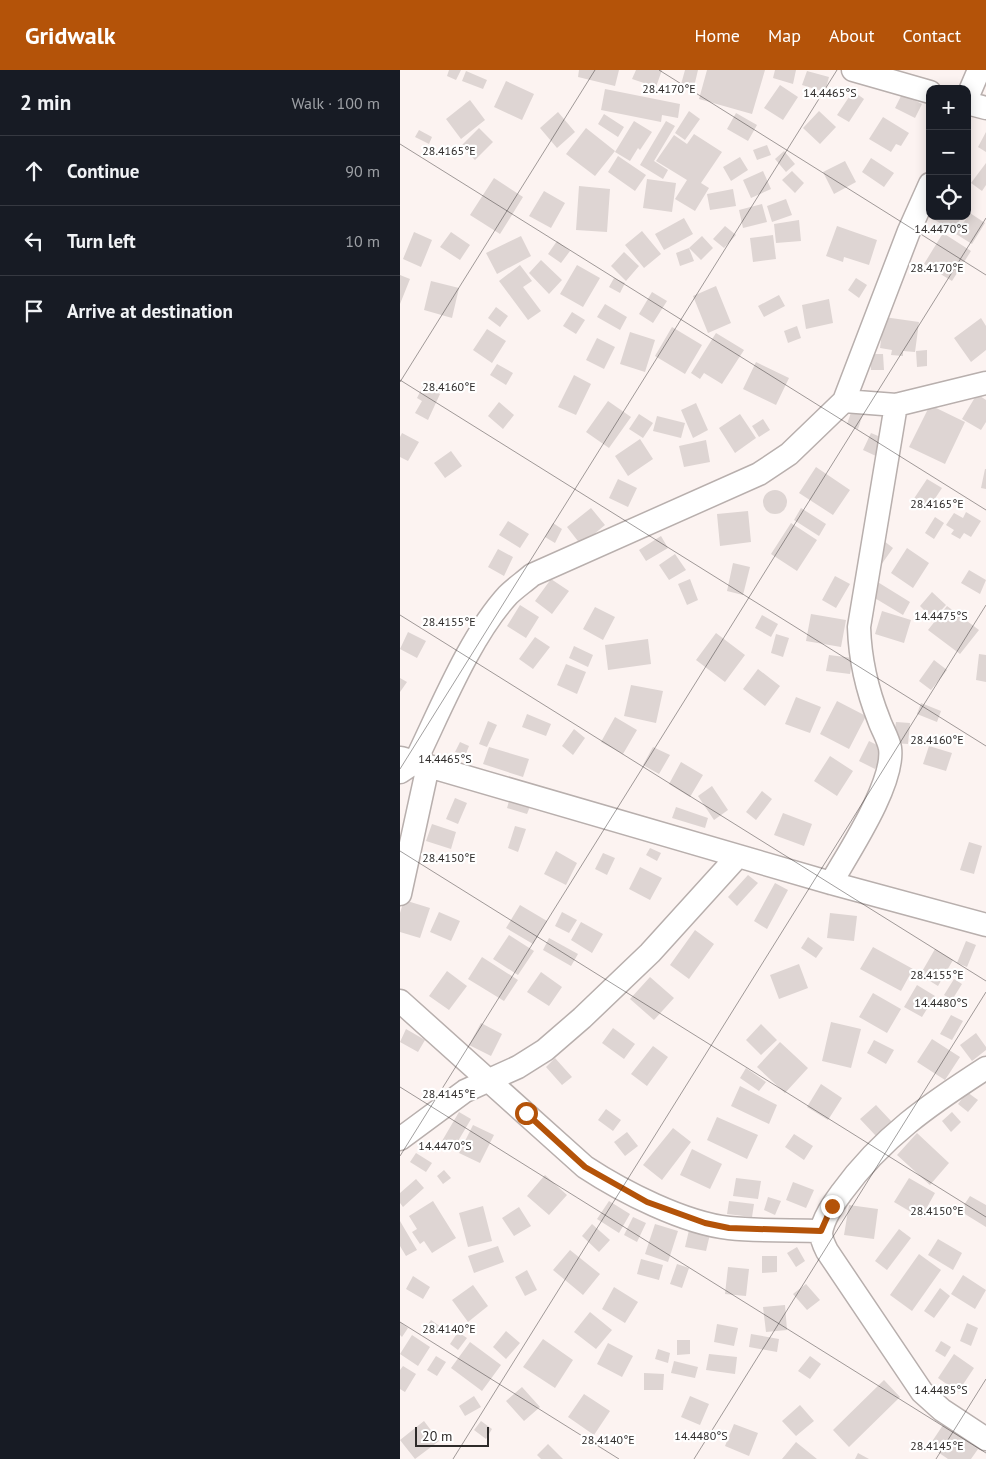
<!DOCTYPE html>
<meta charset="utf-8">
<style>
:root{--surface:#171b24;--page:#20242c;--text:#f1f3f6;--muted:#9ea1a6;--line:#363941;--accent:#b45309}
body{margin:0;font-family:"PT Sans",sans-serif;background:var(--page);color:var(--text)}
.controls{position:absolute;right:15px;top:15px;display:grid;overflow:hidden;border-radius:10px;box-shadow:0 2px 12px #0003}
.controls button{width:45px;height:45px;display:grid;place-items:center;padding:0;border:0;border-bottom:1px solid var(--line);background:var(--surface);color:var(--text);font:25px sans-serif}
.scale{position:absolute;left:15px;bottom:12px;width:74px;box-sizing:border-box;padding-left:5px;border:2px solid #2e2b2a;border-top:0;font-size:14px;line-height:18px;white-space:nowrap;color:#2e2b2a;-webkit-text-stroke:4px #fff;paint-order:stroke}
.stop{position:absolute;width:15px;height:15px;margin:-11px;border:4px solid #b45309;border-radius:50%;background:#fff}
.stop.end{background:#b45309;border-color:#fff;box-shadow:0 1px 5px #0008}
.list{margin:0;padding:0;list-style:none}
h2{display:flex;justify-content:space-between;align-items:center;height:65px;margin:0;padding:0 20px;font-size:21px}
h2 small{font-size:16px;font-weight:400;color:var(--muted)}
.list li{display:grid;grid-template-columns:32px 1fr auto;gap:15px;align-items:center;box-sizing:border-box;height:70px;padding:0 20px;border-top:1px solid var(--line)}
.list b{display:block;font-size:19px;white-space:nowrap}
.list em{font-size:16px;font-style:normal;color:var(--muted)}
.icon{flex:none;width:28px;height:28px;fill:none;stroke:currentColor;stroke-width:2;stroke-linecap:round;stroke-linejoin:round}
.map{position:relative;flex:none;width:586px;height:1389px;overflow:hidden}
header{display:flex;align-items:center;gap:30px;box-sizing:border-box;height:70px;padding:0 25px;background:var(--accent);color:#fff}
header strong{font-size:24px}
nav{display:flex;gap:28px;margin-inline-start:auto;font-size:18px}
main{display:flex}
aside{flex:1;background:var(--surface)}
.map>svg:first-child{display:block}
</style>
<header>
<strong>Gridwalk</strong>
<nav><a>Home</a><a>Map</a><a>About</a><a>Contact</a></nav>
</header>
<main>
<aside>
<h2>2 min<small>Walk · 100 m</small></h2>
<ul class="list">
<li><svg class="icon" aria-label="ahead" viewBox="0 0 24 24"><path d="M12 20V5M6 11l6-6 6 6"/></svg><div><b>Continue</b></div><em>90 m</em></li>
<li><svg class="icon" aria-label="left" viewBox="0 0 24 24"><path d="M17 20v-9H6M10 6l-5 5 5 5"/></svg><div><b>Turn left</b></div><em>10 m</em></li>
<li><svg class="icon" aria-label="arrive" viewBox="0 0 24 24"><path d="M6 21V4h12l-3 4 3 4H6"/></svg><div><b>Arrive at destination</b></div></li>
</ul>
</aside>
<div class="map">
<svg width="586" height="1389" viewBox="0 0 586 1389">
<rect width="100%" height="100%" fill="#fcf3f1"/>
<!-- building -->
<path fill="#ded5d3" d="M49,0H61L56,10L47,6Z
M179,0H219L215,16L178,7Z
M236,0H262L256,17L232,9Z
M285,0H298L293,21L280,18Z
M307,0H365L352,44L299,29Z
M375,0H396L393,14L373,8Z
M66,1L87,10L83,19L62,11Z
M407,1L429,7L425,22L402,15Z
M106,11L134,24L122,50L94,37Z
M380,15L398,27L383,50L364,38Z
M205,19L280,34L278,48L262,45L261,52L201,40Z
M453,21L464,29L449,52L437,45Z
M502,24L522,34L515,48L495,38Z
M70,30L85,50L61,69L46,49Z
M289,41L300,49L285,70L275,63Z
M419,41L436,57L420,74L403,58Z
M158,42L175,62L157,78L140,58Z
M336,43L357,55L348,71L327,59Z
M204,44L224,57L218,67L198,54Z
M483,47L509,63L501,76L496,74L491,82L469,69Z
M234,51L252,62L240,80L238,78L230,91L215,82Z
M266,51L275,56L254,91L268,100L263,109L240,95Z
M79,58L93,72L75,90L61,76Z
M186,58L215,81L195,106L166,84Z
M19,60L32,67L29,74L15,67Z
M586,62V82L578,77Z
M294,64L322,82L301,113L309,118L295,141L275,129L287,110L256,91L274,65L287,74Z
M367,75L371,85L357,90L353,80Z
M384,81L395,94L386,102L375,89Z
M218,86L246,105L235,121L208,102Z
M340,87L348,100L331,111L323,97Z
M471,88L494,103L484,117L462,102Z
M445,91L456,112L434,124L423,102Z
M586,93V115L582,121L571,113Z
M363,101L371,119L351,128L343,110Z
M392,101L404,113L395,123L382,110Z
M94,108L123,127L100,164L70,145Z
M247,109L276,113L272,142L243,138Z
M179,116L210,119L207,162L176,160Z
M333,119L336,136L310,140L307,124Z
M144,121L165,133L151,158L129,146Z
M530,126V146H562L553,161L520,141Z
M386,129L392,145L372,152L367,136Z
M362,134L367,152L343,158L339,140Z
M570,143L585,153L572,174L556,164Z
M284,148L293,164L264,180L255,164Z
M399,150L401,171L376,173L374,154Z
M325,156L336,165L324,178L313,169Z
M437,156L477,170L469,195L444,187L443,192L426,186Z
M242,161L261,184L244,198L225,175Z
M14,162L32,170L21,197L3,189Z
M51,162L70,175L60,190L40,177Z
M543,163L571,181L552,211L524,194Z
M373,165L376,189L353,192L350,168Z
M121,166L131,186L97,204L86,183Z
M302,166L313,178L301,190L289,178Z
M157,171L170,181L161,193L148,184Z
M289,178L294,191L280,196L276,183Z
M224,182L239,196L226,211L211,196Z
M141,190L162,210L149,224L129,203Z
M120,195L132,211L123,217L141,241L128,250L99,211Z
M177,195L200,208L183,237L160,224Z
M0,205L10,209L0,234Z
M214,208L225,213L220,223L209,217Z
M456,208L467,215L459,228L448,220Z
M31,211L59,218L52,248L24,240Z
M316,216L331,253L308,263L293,226Z
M252,222L267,231L253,253L239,244Z
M379,225L385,236L364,247L358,236Z
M429,229L433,253L406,259L402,235Z
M205,234L227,247L220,260L197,247Z
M96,237L108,246L100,257L88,248Z
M172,242L185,250L176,264L163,256Z
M484,247L519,252L515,282L503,281V286L491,285L492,280L480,278Z
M581,248L586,256V280L571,292L554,268Z
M397,256L401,268L388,273L384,261Z
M272,257L302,275L285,304L255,286Z
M87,259L106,271L92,293L73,280Z
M230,262L255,270L245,302L220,294Z
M316,263L344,280L322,314L304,303L300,309L291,303Z
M197,268L215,277L204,299L186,290Z
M527,280V296L517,297L516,281Z
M470,284H483L484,300H471Z
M356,292L389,308L376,335L343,319Z
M97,294L113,303L106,315L90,305Z
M174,305L191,314L176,345L158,337Z
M23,316L40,324L28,350L15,343L22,331L17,328Z
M577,324L586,330V352L581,360L562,349Z
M208,331L231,347L209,378L186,362Z
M99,332L114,345L103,359L88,346Z
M296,333L308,360L293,368L281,340Z
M454,334L465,338L458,359L447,354Z
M530,335L565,352L545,394L509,377Z
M239,344L253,353L243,368L229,359Z
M340,344L356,368L335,383L319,358Z
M257,346L285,353L281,368L253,361Z
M363,349L370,360L359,367L352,356Z
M2,363L19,372L8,391L0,387V367Z
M471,363L483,368L476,386L463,380Z
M240,369L253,389L228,406L215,386Z
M306,370L310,392L284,397L279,376Z
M51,381L62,396L45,408L34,393Z
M416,397L450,420L433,445L399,423Z
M585,399H586V419L581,418Z
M218,409L237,418L228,437L209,428Z
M527,409L542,418L528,439L513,430Z
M363 432a12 12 0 1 1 24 0a12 12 0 1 1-24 0Z
M191,438L205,455L181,475L167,457Z
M401,438L426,454L419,466L394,450Z
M348,441L351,472L320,476L317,444Z
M566,442L581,451L571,467L564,463L560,469L551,464L554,460L546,455L554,443L563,448Z
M535,447L544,453L534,469L525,463Z
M108,451L129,464L120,478L99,465Z
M153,453L162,459L155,473L145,467Z
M391,453L417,470L397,501L371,484Z
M261,466L268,478L246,491L239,480Z
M484,471L493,478L481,495L471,488Z
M507,478L529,493L513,518L491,503Z
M98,479L113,487L104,506L88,497Z
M275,484L286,500L269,510L259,495Z
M333,493L350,497L343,525L327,521Z
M569,500L586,510L580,524L561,513Z
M435,506L450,514L436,538L422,530Z
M151,509L169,521L152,544L135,531Z
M290,509L298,530L287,535L278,514Z
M476,511L510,532L503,545L468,524Z
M532,522L546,535L533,549L520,536Z
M120,535L139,547L126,568L107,556Z
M547,536L579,560L560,584L528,560Z
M195,537L215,547L203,570L183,559Z
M482,541L511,550L504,573L475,564Z
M411,544L446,550L441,577L406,571Z
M362,545L378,554L371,567L355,558Z
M8,562L26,571L17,588L0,579Z
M316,563L345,585L325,612L296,590Z
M376,564L389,568L383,587L371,583Z
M135,567L150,577L133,599L119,589Z
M248,569L251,594L208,600L205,575Z
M174,576L193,585L188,597L169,588Z
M579,584L586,585V612L576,610Z
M429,585L453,588L450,604L426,601Z
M534,590L547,600L531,620L519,611Z
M166,594L186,602L177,624L157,615Z
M358,599L380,616L365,636L343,619Z
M0,608L7,612L0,622Z
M231,615L263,621L256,653L224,646Z
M396,627L421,637L410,663L385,654Z
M437,631L466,646L449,679L420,664Z
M521,633L541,641L537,652L517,644Z
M127,644L151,654L146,666L122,657Z
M215,647L237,660L223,684L201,672Z
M88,651L97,655L87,677L79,674Z
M496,652L510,653L508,674L493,673Z
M174,659L185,668L173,685L162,676Z
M469,671L485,679L475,699L459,691Z
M60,672L69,676L65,686L55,682Z
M529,676L552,683L546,701L523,694Z
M89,677L129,689L123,707L83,694Z
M253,677L270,685L259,704L243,695Z
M430,686L453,701L437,726L414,711Z
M281,692L303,705L290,727L269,714Z
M312,716L328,740L314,750L298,726Z
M362,721L372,729L356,750L346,742Z
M55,728L67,733L58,754L46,749Z
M110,728L131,734L127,744L107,738Z
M276,737L308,748L305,758L272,748Z
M383,743L412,754L404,776L374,765Z
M32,754L56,762L51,779L26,771Z
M115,756L126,759L118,782L108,778Z
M569,772L582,776L574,804L560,800Z
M250,778L261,783L257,791L246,785Z
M156,781L177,793L166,815L144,804Z
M203,783L215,788L207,805L195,799Z
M240,797L262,808L250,830L229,819Z
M348,805L358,813L337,836L328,827Z
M375,813L388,820L367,859L354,851Z
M4,830L30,838L20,868L0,862V843Z
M120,835L147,851L133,874L106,858Z
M39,842L60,851L51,871L30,862Z
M162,842L177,850L169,863L155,856Z
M430,843L457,846L454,871L427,868Z
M181,852L203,864L192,883L171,870Z
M295,860L314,874L289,909L270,895Z
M109,865L134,881L118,905L93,889Z
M408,867L423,878L416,888L401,878Z
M149,868L178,884L171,896L143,880Z
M566,871L576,875L567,897L557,893Z
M473,877L513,899L501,921L460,899Z
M535,879L553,890L538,916L520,905Z
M82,887L118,910L104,931L68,909Z
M399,894L408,918L379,929L370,905Z
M47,901L67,916L49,940L29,926Z
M141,902L162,917L149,936L127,922Z
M250,907L274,928L254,950L230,929Z
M554,909L562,914L552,930L544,925Z
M517,915L535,926L522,947L504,937Z
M473,923L501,939L487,963L459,947Z
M551,945L563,951L552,970L540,964Z
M431,952L461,959L451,998L422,991Z
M81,953L102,964L91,986L69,975Z
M361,954L377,970L361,985L346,970Z
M213,958L235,974L224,989L202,973Z
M6,959L25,970L18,982L0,972Z
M576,963L586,977V980L572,991L560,975Z
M532,969L560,987L545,1010L517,992Z
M474,970L494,980L486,994L467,983Z
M380,972L408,998L385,1023L357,997Z
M253,976L268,987L247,1016L231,1004Z
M155,988L172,1007L162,1015L146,997Z
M346,998L366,1012L359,1021L340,1008Z
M421,1014L442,1028L428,1050L407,1037Z
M340,1016L377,1035L369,1054L331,1036Z
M567,1022L578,1030L568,1042L558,1034Z
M476,1035L492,1052L476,1066L460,1049Z
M206,1039L221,1050L213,1061L198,1050Z
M59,1042L71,1049L54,1078L42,1071Z
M552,1042L561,1052L551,1062L542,1051Z
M317,1047L358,1065L347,1089L307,1070Z
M73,1055L94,1065L80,1093L59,1083Z
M273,1058L291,1072L262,1110L243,1095Z
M227,1062L238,1076L225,1086L214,1072Z
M517,1063L549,1093L530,1115L497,1085Z
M394,1064L413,1076L404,1090L385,1077Z
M292,1079L322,1094L310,1119L280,1105Z
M16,1083L32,1093L26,1102L10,1092Z
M44,1100L51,1108L43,1114L37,1106Z
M145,1105L167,1125L149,1145L127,1126Z
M336,1108L361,1111L358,1129L333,1126Z
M509,1108L535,1123L521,1148L494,1132Z
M16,1109L24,1118L3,1137L0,1133V1123Z
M393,1112L414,1120L406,1138L386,1130Z
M570,1126L586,1135V1157L560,1141Z
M368,1127L381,1131L375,1145L364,1140Z
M33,1131L56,1168L32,1183L24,1171L20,1174L12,1162L17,1159L9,1146Z
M209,1131L230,1144L219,1163L197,1149Z
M329,1131L354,1134L352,1147L327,1144Z
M449,1135L478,1139L474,1169L444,1165Z
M83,1136L92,1171L68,1177L59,1143Z
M119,1137L131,1156L114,1166L102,1148Z
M233,1147L246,1153L237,1172L224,1165Z
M0,1151L17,1180L6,1186L0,1176Z
M192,1154L210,1170L199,1182L182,1166Z
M255,1154L278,1161L268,1192L245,1184Z
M290,1156L311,1160L306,1181L285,1177Z
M499,1159L511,1168L487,1200L475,1191Z
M538,1169L562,1183L553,1200L528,1185Z
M98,1176L104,1192L74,1203L68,1186Z
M397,1177L405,1191L396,1197L387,1183Z
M170,1180L200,1204L183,1225L153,1200Z
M519,1184L541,1200L512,1241L490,1225Z
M362,1186H377V1202L362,1203Z
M241,1189L263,1195L259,1210L237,1204Z
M277,1194L289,1198L282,1218L270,1214Z
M328,1197L349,1199L346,1226L325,1224Z
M127,1200L137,1220L125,1226L115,1207Z
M563,1205L586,1220L575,1239L551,1224Z
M13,1206L30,1217L23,1229L6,1219Z
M406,1214L420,1230L407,1240L393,1224Z
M73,1215L88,1236L68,1252L52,1230Z
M214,1217L238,1232L225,1253L202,1239Z
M540,1218L550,1226L534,1248L524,1241Z
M385,1235L387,1260L366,1262L363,1237Z
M190,1242L212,1260L196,1279L174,1262Z
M31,1250L41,1257L36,1263L27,1256Z
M0,1252L8,1258L2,1267L0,1265Z
M567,1253L578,1258L571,1276L560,1271Z
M317,1254L338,1258L334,1276L314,1272Z
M106,1261L120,1273L106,1289L93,1277Z
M58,1262L67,1268L58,1280L50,1274Z
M351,1264L379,1269L377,1282L349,1277Z
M12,1265L30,1277L18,1296L0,1284Z
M143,1269L173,1290L155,1318L123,1297Z
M277,1270H290V1284L277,1285Z
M541,1271L551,1277L545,1287L535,1281Z
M70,1272L101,1295L82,1321L51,1298Z
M208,1273L233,1286L222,1307L197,1294Z
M258,1279L270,1283L268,1293L255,1289Z
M309,1284L337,1287L335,1304L306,1300Z
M554,1284L574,1298L558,1322L538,1308Z
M36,1286L46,1292L37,1306L27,1300Z
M410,1286L421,1294L410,1309L398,1301Z
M274,1291L298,1297L295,1308L271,1303Z
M3,1296L16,1304L5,1322L0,1319V1300Z
M244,1303L264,1304L263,1320H244Z
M484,1310L500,1327L449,1377L433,1360Z
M122,1317L140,1337L124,1351L106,1331Z
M184,1324L210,1341L194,1365L168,1347Z
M74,1326L81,1337L65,1346L59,1336Z
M290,1326L309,1334L300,1355L281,1347Z
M400,1335L414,1351L396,1366L382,1351Z
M24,1351L39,1371L15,1389L0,1370Z
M81,1351L92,1359L86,1369L74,1360Z
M334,1354L358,1363L349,1386L325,1376Z
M543,1355L578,1379L571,1389H548L529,1376Z
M396,1372L417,1389H382Z
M148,1374L163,1389H141L137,1385Z
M458,1383L469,1389H455Z"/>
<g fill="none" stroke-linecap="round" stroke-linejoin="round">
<!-- minor casing -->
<g stroke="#b8afad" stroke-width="25">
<path id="minor" d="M453,0L530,22
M567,28L579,0
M567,33L586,38
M444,331L496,335L586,313
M1,688L431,813L586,855
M0,702L15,692C40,641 70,566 108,525C115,518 124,512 132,505L359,404L389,384L444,331L509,161L530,114
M431,813C448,783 495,713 490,678C488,668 482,659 479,650C467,620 460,589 459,557L496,335
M0,824L28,696
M0,931L185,1097C223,1122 284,1153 329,1158C359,1161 391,1160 421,1161
M586,998C530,1034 482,1067 442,1122C434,1133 423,1148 421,1163C421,1169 424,1175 427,1181L522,1322L542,1340L586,1369
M0,1069L65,1021L118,997L145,980L182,948L250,883L338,786"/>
</g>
<!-- minor -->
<use href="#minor" stroke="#fff" stroke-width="22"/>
</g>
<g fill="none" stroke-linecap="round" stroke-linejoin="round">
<!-- route -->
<path stroke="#b45309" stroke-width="6" d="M126,1043L185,1097L247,1132L305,1153L329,1158L421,1161L432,1136"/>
</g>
<!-- ticks -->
<path fill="none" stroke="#2e2b2a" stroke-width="1" stroke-opacity="0.45" d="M259,0L586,205M0,74L586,440M0,310L586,676M0,312L195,0M0,545L586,911M0,699L437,0M0,781L586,1147M0,1017L586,1383M0,1086L586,148M0,1252L219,1389M53,1389L586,535M294,1389L586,922M536,1389L586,1309"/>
<g font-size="12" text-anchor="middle" fill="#2e2b2a" stroke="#fff" stroke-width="4.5" stroke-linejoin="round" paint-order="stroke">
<text x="269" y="23">28.4170°E</text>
<text x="430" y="27">14.4465°S</text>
<text x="49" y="85">28.4165°E</text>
<text x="541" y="163">14.4470°S</text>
<text x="537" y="202">28.4170°E</text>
<text x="49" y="321">28.4160°E</text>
<text x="537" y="438">28.4165°E</text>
<text x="541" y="550">14.4475°S</text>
<text x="49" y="556">28.4155°E</text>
<text x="537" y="674">28.4160°E</text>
<text x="45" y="693">14.4465°S</text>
<text x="49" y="792">28.4150°E</text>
<text x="537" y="909">28.4155°E</text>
<text x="541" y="937">14.4480°S</text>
<text x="49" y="1028">28.4145°E</text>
<text x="45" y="1080">14.4470°S</text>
<text x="537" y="1145">28.4150°E</text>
<text x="49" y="1263">28.4140°E</text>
<text x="541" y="1324">14.4485°S</text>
<text x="301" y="1370">14.4480°S</text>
<text x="208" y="1374">28.4140°E</text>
<text x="537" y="1380">28.4145°E</text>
</g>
</svg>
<div class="controls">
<button>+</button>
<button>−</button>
<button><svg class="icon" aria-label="locate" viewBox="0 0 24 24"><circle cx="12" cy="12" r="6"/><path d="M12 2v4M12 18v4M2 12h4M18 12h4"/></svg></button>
</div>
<div class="scale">20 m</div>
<div class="stop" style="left:126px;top:1043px"></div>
<div class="stop end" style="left:432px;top:1136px"></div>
</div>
</main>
